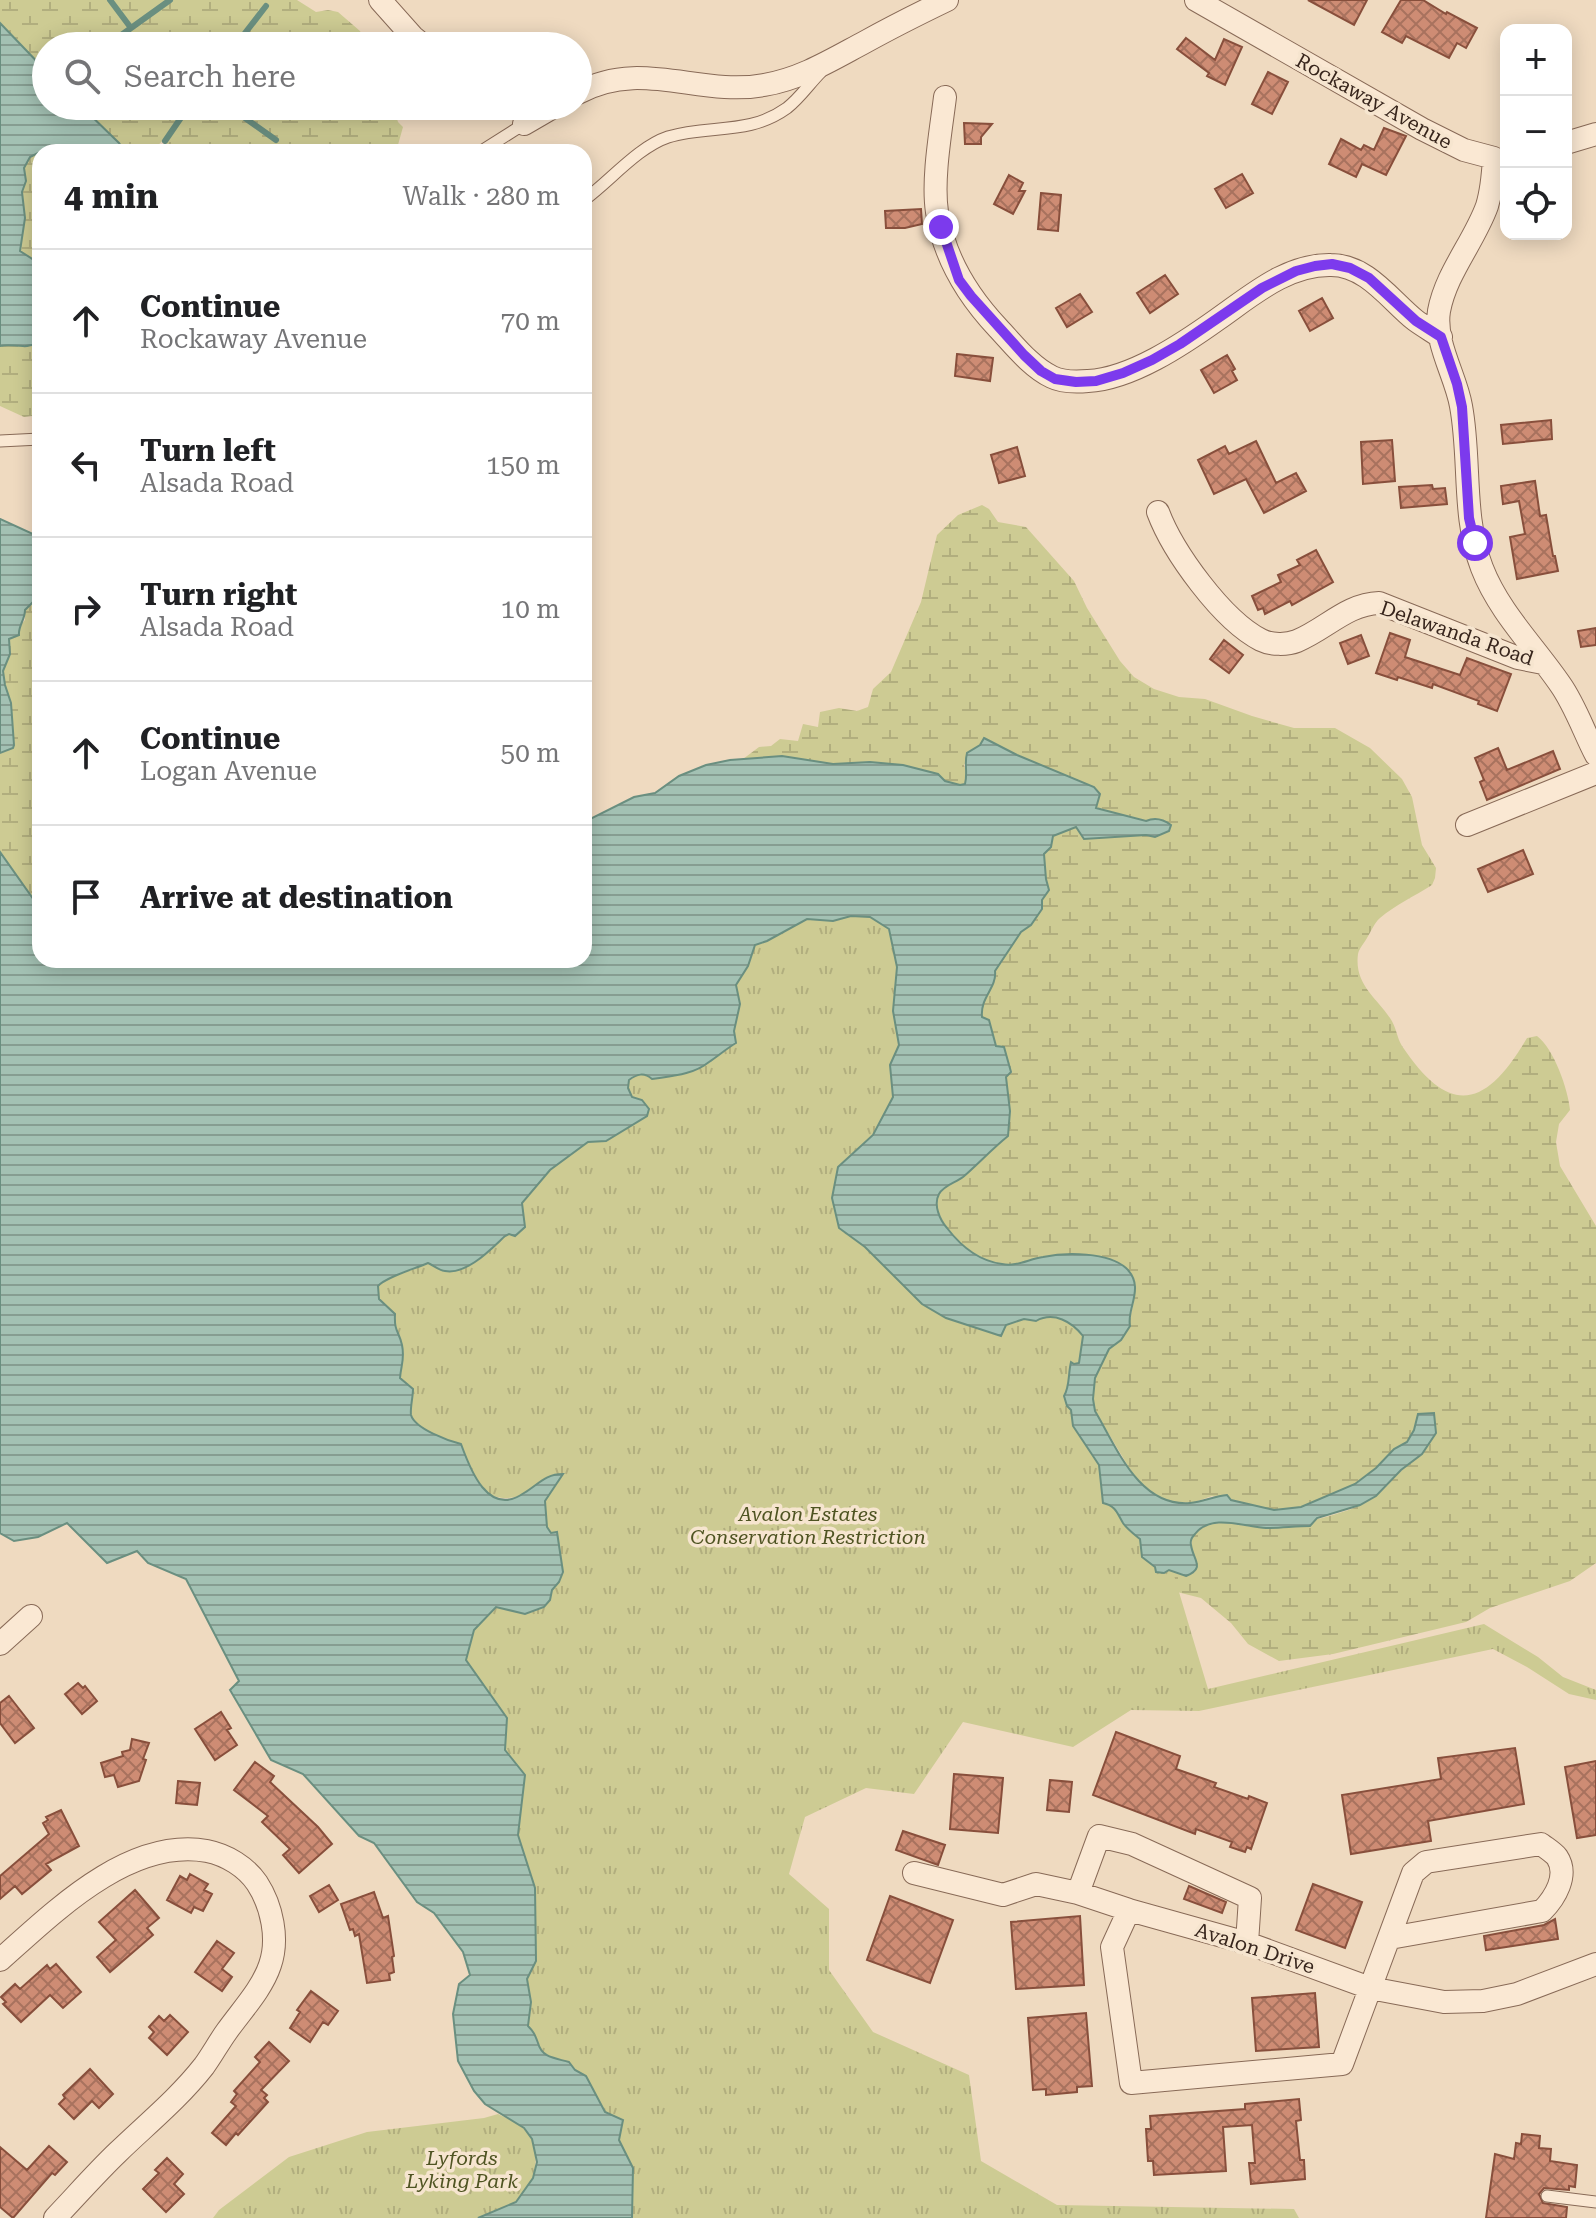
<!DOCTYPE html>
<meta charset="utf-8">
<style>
:root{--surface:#fff;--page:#f6f6f6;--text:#202124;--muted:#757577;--line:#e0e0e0}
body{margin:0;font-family:"Roboto Serif",serif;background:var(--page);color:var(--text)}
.controls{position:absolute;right:24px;top:24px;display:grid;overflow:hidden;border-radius:16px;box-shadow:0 4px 20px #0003}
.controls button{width:72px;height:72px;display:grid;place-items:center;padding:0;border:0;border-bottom:2px solid var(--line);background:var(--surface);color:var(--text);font:40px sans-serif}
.stop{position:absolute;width:24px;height:24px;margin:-18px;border:6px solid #7c3aed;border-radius:50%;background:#fff}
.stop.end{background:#7c3aed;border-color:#fff;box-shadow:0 2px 8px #0008}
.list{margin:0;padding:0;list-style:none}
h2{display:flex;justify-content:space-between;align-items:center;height:104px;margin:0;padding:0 32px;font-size:34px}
h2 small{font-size:26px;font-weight:400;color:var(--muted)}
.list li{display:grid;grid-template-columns:52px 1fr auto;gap:24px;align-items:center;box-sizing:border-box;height:144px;padding:0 32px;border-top:2px solid var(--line)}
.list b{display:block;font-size:30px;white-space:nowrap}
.list p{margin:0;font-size:26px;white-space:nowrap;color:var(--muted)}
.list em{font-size:26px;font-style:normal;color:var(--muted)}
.icon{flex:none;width:44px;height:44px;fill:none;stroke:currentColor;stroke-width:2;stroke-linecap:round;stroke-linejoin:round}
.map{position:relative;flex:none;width:1596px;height:2218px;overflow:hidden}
.search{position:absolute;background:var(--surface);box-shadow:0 4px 20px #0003;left:32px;top:32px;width:560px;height:88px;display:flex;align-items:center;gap:20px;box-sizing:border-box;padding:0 28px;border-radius:44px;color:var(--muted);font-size:30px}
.panel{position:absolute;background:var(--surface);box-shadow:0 4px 20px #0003;left:32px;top:144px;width:560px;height:824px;border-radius:24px}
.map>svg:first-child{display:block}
</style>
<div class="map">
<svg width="1596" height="2218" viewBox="0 0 1596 2218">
<defs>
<pattern id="wetland-marsh" width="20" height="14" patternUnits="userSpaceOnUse" patternTransform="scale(2)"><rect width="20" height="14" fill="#cdcb93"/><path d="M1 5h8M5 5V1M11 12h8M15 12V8" fill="none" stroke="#b1ae7e"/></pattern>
<pattern id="park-tufts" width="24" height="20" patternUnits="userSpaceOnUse" patternTransform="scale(2)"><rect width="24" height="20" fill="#cdcb93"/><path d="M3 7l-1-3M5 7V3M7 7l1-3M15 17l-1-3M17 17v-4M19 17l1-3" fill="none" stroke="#b1ae7e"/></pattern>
<pattern id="water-rules" width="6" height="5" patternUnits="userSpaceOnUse" patternTransform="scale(2)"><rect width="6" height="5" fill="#a3c1b3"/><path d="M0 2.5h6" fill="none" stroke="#869d91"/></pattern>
<pattern id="building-cross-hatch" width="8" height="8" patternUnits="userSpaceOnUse" patternTransform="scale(2)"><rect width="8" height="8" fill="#ce8c74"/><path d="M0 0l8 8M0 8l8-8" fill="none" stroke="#a8725e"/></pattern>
</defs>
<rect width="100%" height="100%" fill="#efdac0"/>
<!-- wetland -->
<path fill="url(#wetland-marsh)" d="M0,0H297L316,12L328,10L338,12L360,31L367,46H46V71L0,23Z
M81,106H393L398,122L403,127L396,152H161L167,144L163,140L152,152H125L119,143Z
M40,153V260H35L20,251L25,218L22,192L26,181L24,168L29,157Z
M35,343L40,345V415L24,417L0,406V346C12,343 23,348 35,343Z
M982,505L989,509L998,522L1026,527L1074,581L1087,608L1120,661L1134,677L1154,689L1179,697L1205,699L1252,716L1294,728H1335L1370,748L1402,779L1412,797L1422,845L1436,868L1435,878L1432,885C1415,896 1395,905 1380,918C1374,923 1371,932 1367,938C1364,943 1359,949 1358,954C1354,984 1376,997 1390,1018C1396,1026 1397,1038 1402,1046C1450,1118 1486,1108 1527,1038L1537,1036C1554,1049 1568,1089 1570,1110L1559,1124L1556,1142L1560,1166L1596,1226V1563L1570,1581L1490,1608L1466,1622L1333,1654L1279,1661L1248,1644L1231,1623L1201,1598L1165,1589L851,1156L1072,1363L1169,1570L1194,1573C1201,1558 1184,1545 1196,1533C1216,1513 1244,1530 1268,1527C1300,1524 1348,1515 1375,1497C1388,1487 1397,1472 1411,1463L1418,1414L1414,1430L1407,1442L1394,1449L1376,1468L1355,1484L1301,1507L1274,1510L1212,1496L1192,1503L1171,1502L1154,1496L1137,1481L1095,1411C1091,1392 1096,1364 1110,1348C1113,1345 1117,1344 1120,1341C1129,1330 1139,1290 1133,1277C1128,1267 1114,1260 1103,1257C1092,1255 1053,1255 1042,1257C1028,1260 1015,1267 1001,1264C981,1260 962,1247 950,1232C939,1218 929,1198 947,1186C952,1182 958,1181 963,1177C978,1163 992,1149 1008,1136C1012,1092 1001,1062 989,1020L982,1017C980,997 997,988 995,971L1021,932L1031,925L1042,909V900L1049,890L1046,879L1044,854L1051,847L1053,836L1076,827L1155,837L1171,825C1163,819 1155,817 1146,821L1095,807L1017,755L985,738L964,765L967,774L965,784L960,785L945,781L938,774L903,765L870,762L833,764L782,756L743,759L759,747L771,746L780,739L798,741L803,724L818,727L820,712L839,708L857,711L868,707L873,689L891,672L921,602L937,535L958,515Z
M40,595V904L34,901L0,852V753L7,751L14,745L11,703L5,685L3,671L10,654L9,639L25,620V610Z"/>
<!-- park -->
<path fill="url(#park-tufts)" d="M851,916L871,917L889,929L897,967L893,1011L899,1045L890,1065L893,1097L873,1135L838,1167L839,1228L865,1247L922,1304L946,1318L1000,1336L1005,1325L1024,1319L1036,1321C1054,1311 1072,1322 1083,1336L1079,1363L1074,1364L1067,1375V1406L1071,1410L1073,1426L1099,1465L1103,1503C1116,1506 1117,1513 1123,1523C1127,1529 1135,1535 1140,1539L1142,1557L1173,1572L1208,1689L1484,1624L1538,1657L1563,1677L1596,1690V1700L1569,1694L1527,1667L1493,1649L1199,1711L1131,1710L1073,1747L963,1722L914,1794L866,1788L805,1817L789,1874L829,1909V1970L873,2032L969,2075L981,2161L1057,2205L1294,2209L1299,2218H632L633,2168L586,2076L575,2070L569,2062C555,2058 542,2058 538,2043C535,2035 534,2032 528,2026L531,2002L527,1979L536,1961L535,1888L518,1835L525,1775L505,1750L507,1718L466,1660L474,1630L496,1607L525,1614L550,1600L552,1590L559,1582L557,1533H551L547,1527L545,1501L558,1483C526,1494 493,1514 472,1475C467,1466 465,1454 461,1444C449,1441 415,1429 411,1416C410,1408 413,1397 413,1389L400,1378C401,1366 405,1358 402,1345C399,1331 394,1332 395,1314L379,1299L378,1286C386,1276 414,1269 428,1262L446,1271L479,1260L505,1236L525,1227L522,1204L550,1170L588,1142L606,1141L632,1097L628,1088L629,1081L637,1075H647L708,1063L720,1053L736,1044L734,1031L740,1004L736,985L748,966L755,945L767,941L807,919L833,921Z
M498,2114C507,2118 518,2123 525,2130C544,2149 536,2189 514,2203C503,2209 490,2213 478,2218H213L219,2210L289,2157L367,2132L484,2118Z"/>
<!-- water -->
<path fill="url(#water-rules)" stroke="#6a8f80" stroke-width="2" d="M0,23L46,71V106H81L119,143L125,152L50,151L40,152L30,157L24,168L26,181L22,192L25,218L20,251L34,260H40V345C33,343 29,347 23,346C14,346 9,344 0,346Z
M0,519L33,534L40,547V595L25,610C25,620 18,626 19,635L9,639L10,654L3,671L5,685L11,703L14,745L13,748L0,753Z
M984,738L1017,755L1094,787L1100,794L1096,808L1146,821C1155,817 1163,819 1171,825L1169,831L1155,837L1146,835L1084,839L1076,827L1053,836L1051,847L1044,854L1046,879L1049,890L1042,900V909L1031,925L1021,932L995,971C997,988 980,997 982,1017L989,1020L996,1046L1004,1047L1011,1072L1006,1077L1010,1111L1008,1136C992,1149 978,1164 963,1177C955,1183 944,1185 939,1194C933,1205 940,1220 947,1228C960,1245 979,1261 1002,1264C1016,1267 1029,1259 1043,1257C1066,1252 1108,1252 1126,1268C1146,1287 1126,1309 1130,1326L1121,1340L1109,1349L1095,1378L1093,1399L1095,1411C1117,1448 1139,1507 1190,1503C1203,1502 1214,1496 1227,1495L1231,1500L1274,1510L1301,1507L1355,1484L1376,1468L1394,1449L1407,1442L1414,1430L1418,1414L1434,1413L1436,1433L1422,1454L1401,1470L1376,1496L1360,1505L1317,1518L1310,1526C1296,1526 1281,1528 1266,1528C1245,1527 1211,1513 1195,1534C1192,1537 1190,1541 1191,1545C1193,1560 1206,1568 1186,1576L1169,1570L1164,1573L1156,1572L1155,1567L1142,1557L1140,1539C1135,1535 1127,1529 1123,1523C1117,1513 1116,1506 1103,1503L1099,1465L1073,1426L1071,1410L1067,1406L1064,1396C1070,1386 1068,1374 1071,1362L1074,1364L1079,1363L1083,1336C1072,1322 1054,1311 1036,1321L1024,1319L1006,1325L1001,1336L946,1318L922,1304L865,1247L839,1228L832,1198L838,1167L873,1135L893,1097L890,1065L899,1045L893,1011L897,967L889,929L870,917L851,916L833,921L807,919L767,941L755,945L748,966L736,985L740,1004L734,1031L736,1043C726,1049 718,1056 709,1062C693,1075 671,1076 652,1079C644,1072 637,1074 629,1080L628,1088L632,1097L642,1100L649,1109L647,1116L606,1141L588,1142L550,1170L522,1203L525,1227L515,1236L509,1234L505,1236C491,1249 467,1275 445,1271C440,1271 433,1265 428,1263C414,1269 386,1277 378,1286L379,1299L395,1314C394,1332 399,1331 402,1345C405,1359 401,1365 400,1378L413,1389C413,1397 410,1408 411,1415C415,1429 449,1441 461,1444C470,1469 488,1518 524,1493C539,1484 545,1474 563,1474L545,1501L547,1527L551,1533L557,1532L563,1572L559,1582L552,1590L550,1600L544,1607L525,1614L496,1607L474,1630L466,1660L507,1718L505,1750L525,1775L518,1835L535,1888L536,1961L527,1979L531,2002L528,2026C534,2032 535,2035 538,2043C542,2058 555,2058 569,2062L575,2070L586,2076L605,2112L623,2120L619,2140L633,2168L632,2218H478L516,2202L533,2178L537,2162L532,2139L524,2128L485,2104L474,2091L458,2061L453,2014L459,1984L470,1975L463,1952L434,1913L417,1902L374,1843L359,1836L303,1774L271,1760L230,1690L239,1681L186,1579L148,1563L137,1551L107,1563L67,1523L38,1537L14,1541L0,1533V852L34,900L40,904V960H584V822L634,797L655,793L679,776L706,765L730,760L782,756L833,764L870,762L903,765L938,774L945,781L960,785L965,784C968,773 964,764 967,753L980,745Z"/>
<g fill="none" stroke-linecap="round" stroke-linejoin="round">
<!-- stream -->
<path stroke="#6a8f80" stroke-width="6" d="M110,0L131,28
M189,40L192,46
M106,46L170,0
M235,46L266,6
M228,106L276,140
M165,141L189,106"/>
</g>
<!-- building -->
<path fill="url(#building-cross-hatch)" stroke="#884f3c" stroke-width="2" d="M1308,0H1367L1354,25Z
M1401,0H1423L1446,14L1447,12L1477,28L1466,48L1457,43L1449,58L1406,36L1402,43L1382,32Z
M1186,38L1215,60L1224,39L1242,47L1225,85L1207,76L1209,73L1177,49Z
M1268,72L1288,82L1272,114L1252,104Z
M964,123L992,124L981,137V144H965Z
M1384,128L1406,136L1386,175L1362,164L1356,177L1329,164L1341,139L1361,150L1364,145L1374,150Z
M1242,174L1253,193L1226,208L1215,189Z
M1009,175L1023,183L1019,191H1025L1013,214L994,204Z
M1041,193L1061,195L1058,231L1038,229Z
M921,209L922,224L905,228H886L885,211Z
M1165,275L1178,294L1150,313L1137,293Z
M1080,294L1092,312L1067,327L1056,308Z
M1322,298L1333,318L1310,331L1299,311Z
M957,354L993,358L990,381L955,376Z
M1227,355L1235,369L1232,371L1237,380L1214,393L1201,370Z
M1551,420L1552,439L1503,444L1501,425Z
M1392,440L1395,481L1363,484L1361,442Z
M1256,441L1276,483L1296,473L1306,491L1264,513L1246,479L1214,494L1198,460L1225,446L1229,454Z
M1017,447L1025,476L999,483L991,455Z
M1535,481L1540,516L1546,515L1553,556H1555L1558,571L1517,579L1510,537L1525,534L1519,501L1503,504L1501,486Z
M1432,485L1433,489L1445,488L1447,504L1401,508L1399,487Z
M1316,550L1333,582L1292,605L1290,601L1265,614L1263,608L1258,610L1252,596L1281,582L1278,575L1300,565L1297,560Z
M1596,628V645L1581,647L1578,631Z
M1390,633L1410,640L1405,657L1460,675L1467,658L1511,674L1497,711L1478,704L1479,701L1433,684L1432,688L1398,677L1397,680L1376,673Z
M1361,635L1369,656L1348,664L1340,643Z
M1224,640L1243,655L1229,673L1210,659Z
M1498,748L1507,770L1553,751L1560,769L1487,800L1480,782L1484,780L1475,758Z
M1523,850L1533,874L1488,892L1478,869Z
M78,1683L83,1688L85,1686L97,1701L82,1714L65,1694Z
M9,1696L34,1728L15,1743L0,1723V1703Z
M221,1712L231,1728L227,1730L237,1745L215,1760L195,1729Z
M1116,1732L1180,1756L1176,1769L1216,1783L1214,1787L1248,1799L1249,1796L1267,1803L1251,1849L1247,1847L1245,1852L1230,1847L1232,1842L1196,1829L1195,1834L1093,1795Z
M132,1739L149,1743L143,1759L146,1760L139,1781L118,1787L114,1775L105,1777L101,1763L123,1756L122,1752L130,1750Z
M1515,1748L1524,1804L1428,1821L1431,1841L1351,1854L1342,1795L1441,1779L1438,1758Z
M1596,1761V1835L1577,1838L1565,1767Z
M255,1762L274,1776L270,1782L318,1827L332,1844L299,1873L283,1855L290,1849L262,1822L268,1816L234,1790Z
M954,1774L1003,1778L998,1833L950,1829Z
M1050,1780L1072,1782L1069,1812L1047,1810Z
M178,1781L200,1783L197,1805L176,1803Z
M61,1810L79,1846L46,1864L51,1870L22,1894L15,1886L0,1899V1876L49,1834L43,1823L48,1820L46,1817Z
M903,1831L945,1845L938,1865L896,1850Z
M190,1874L208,1884L204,1890L212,1894L203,1911L194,1907L191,1913L167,1900L180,1876L187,1880Z
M1313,1884L1362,1902L1345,1948L1296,1930Z
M329,1885L338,1900L319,1912L310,1896Z
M1189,1886L1226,1902L1222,1913L1184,1899Z
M135,1890L159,1918L147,1928L153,1935L110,1972L97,1957L116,1940L99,1922Z
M374,1892L383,1918L388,1916L394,1956L392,1957L394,1972L389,1974L390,1980L367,1983L359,1934L355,1936L353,1929L350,1930L341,1904Z
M890,1896L953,1920L930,1983L867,1960Z
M1080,1916L1084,1985L1016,1989L1011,1922Z
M1555,1919L1558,1939L1486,1950L1484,1936L1544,1925Z
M217,1941L234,1953L222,1969L232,1977L222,1991L195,1972Z
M56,1964L81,1992L63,2008L50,1995L21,2022L3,2004L6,2002L1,1997L15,1984L20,1989L47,1965L50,1969Z
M311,1991L338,2011L328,2025L323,2022L310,2042L290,2028L300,2012L297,2010Z
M1315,1993L1319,2047L1256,2051L1252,1998Z
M1086,2013L1092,2086L1077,2087V2092L1046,2095V2089L1033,2090L1028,2018Z
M170,2015L188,2032L167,2055L149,2038L154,2032L149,2027L159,2016L164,2021Z
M269,2042L289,2061L261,2090L267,2095L264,2098L268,2102L238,2135L236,2133L226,2145L212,2133L236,2106L231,2102L237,2094L234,2091L260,2062L255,2057Z
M90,2069L113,2094L99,2108L92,2101L74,2119L59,2104L65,2098L63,2095Z
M1299,2099L1301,2120L1296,2121L1300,2160H1304L1305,2179L1251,2184L1249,2163H1255L1252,2125L1223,2127L1226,2171L1154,2175L1153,2161H1148L1146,2129H1151L1150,2116L1245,2109V2104Z
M1522,2134L1540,2136L1539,2148L1551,2149L1550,2161L1577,2165L1575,2187L1569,2186V2190L1544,2188L1539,2194L1543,2203L1567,2207L1566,2218H1486L1495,2154L1514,2159L1516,2143L1521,2144Z
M49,2146L67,2162L55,2175L52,2173L13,2218L0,2207V2147L27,2170Z
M167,2158L183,2174L174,2184L184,2194L166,2212L143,2189L159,2173L155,2170Z"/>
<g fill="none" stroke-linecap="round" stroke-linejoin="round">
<!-- service casing -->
<g stroke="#886a57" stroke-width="13">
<path id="service" d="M480,152L524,124
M584,200C610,181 638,147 668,137C710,124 748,136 787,108C800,98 809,84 821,72
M0,441L40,439
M1547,2196L1596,2202"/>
</g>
<!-- minor casing -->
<g stroke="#886a57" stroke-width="24">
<path id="minor" d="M380,0L413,37L424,46
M1196,0L1422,129L1464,150L1494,158C1493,175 1492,190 1487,206C1474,242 1446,273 1439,311C1434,343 1456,376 1461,406C1471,460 1462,516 1482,568C1499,612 1534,646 1560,684C1575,705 1584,732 1596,755
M578,93C641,58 699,97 764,85C801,79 833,59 865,42C892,27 920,13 947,0
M945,97C941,130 932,179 937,212C944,258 967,295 998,328C1014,345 1031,367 1052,377C1062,382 1076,382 1088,381C1131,379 1183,344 1218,319C1251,296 1287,264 1331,265C1367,265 1390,300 1415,320C1423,326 1432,331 1441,337
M524,124L555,106
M1566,143L1596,134
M1158,512C1173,552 1222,620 1261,640C1271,645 1287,645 1297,641C1326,629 1347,604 1379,603L1518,658L1543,663
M1467,825L1596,773
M0,1644L31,1616
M914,1873L1003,1895L1036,1884L1078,1893L1129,1910L1247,1943L1370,1988L1444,2002L1483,2001L1517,1994L1596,1964
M1078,1893L1099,1836L1132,1844L1250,1898L1247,1943
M1129,1910L1112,1947L1131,2083L1342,2064L1413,1873L1426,1862L1541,1844C1546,1848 1553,1852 1557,1857C1569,1875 1555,1898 1542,1911L1390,1938
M0,1960C54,1912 129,1837 207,1851C227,1855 246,1867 257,1883C272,1906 279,1939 270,1965C262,1989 242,2010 227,2031C219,2042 212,2055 204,2066C179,2098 147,2124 118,2152C96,2173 76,2196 55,2218"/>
</g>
<!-- service -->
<use href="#service" stroke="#fae8d3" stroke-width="11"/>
<!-- minor -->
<use href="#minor" stroke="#fae8d3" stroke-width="22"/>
</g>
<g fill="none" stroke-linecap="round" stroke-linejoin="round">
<!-- route -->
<path stroke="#7c3aed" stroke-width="10" d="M941,227L959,280L971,296L1024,355L1041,371L1055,379L1076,382L1096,381L1123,373L1152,360L1180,344L1262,288L1296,271L1315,266L1332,264L1350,268L1369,278L1416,321L1441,337L1457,384L1462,407L1469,518L1475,543"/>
</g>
<g text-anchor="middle" stroke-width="7" stroke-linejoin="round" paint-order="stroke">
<!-- street labels -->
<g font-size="20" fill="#37251c" stroke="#f6e5cf">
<text transform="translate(1374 101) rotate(29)" y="7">Rockaway Avenue</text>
<text transform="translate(1457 633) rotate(19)" y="7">Delawanda Road</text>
<text transform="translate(1255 1948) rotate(18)" y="7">Avalon Drive</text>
</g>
<!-- park labels -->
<g font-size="20" font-style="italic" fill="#4f5422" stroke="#f6e5cf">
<text x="808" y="1521">Avalon Estates<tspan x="808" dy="23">Conservation Restriction</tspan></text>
<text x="462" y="2165">Lyfords<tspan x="462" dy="23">Lyking Park</tspan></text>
</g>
</g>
</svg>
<div class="controls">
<button>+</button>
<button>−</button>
<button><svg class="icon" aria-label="locate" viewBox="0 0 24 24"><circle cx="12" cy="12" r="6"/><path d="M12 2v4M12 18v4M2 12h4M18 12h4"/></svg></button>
</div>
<div class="stop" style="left:1475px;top:543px"></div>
<div class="stop end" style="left:941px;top:227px"></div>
<div class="search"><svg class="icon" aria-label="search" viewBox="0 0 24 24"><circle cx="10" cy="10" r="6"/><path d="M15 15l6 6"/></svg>Search here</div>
<section class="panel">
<h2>4 min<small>Walk · 280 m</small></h2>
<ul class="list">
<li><svg class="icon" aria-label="ahead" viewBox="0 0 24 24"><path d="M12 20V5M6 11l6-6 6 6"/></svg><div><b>Continue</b><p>Rockaway Avenue</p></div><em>70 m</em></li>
<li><svg class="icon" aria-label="left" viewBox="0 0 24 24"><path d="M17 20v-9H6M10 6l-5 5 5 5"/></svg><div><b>Turn left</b><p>Alsada Road</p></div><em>150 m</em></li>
<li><svg class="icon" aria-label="right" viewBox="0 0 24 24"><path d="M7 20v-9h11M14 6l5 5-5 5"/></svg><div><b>Turn right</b><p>Alsada Road</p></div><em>10 m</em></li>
<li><svg class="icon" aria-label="ahead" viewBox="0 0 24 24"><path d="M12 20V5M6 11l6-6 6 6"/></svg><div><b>Continue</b><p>Logan Avenue</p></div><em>50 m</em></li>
<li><svg class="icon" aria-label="arrive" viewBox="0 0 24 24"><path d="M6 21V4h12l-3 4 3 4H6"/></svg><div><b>Arrive at destination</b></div></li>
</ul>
</section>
</div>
